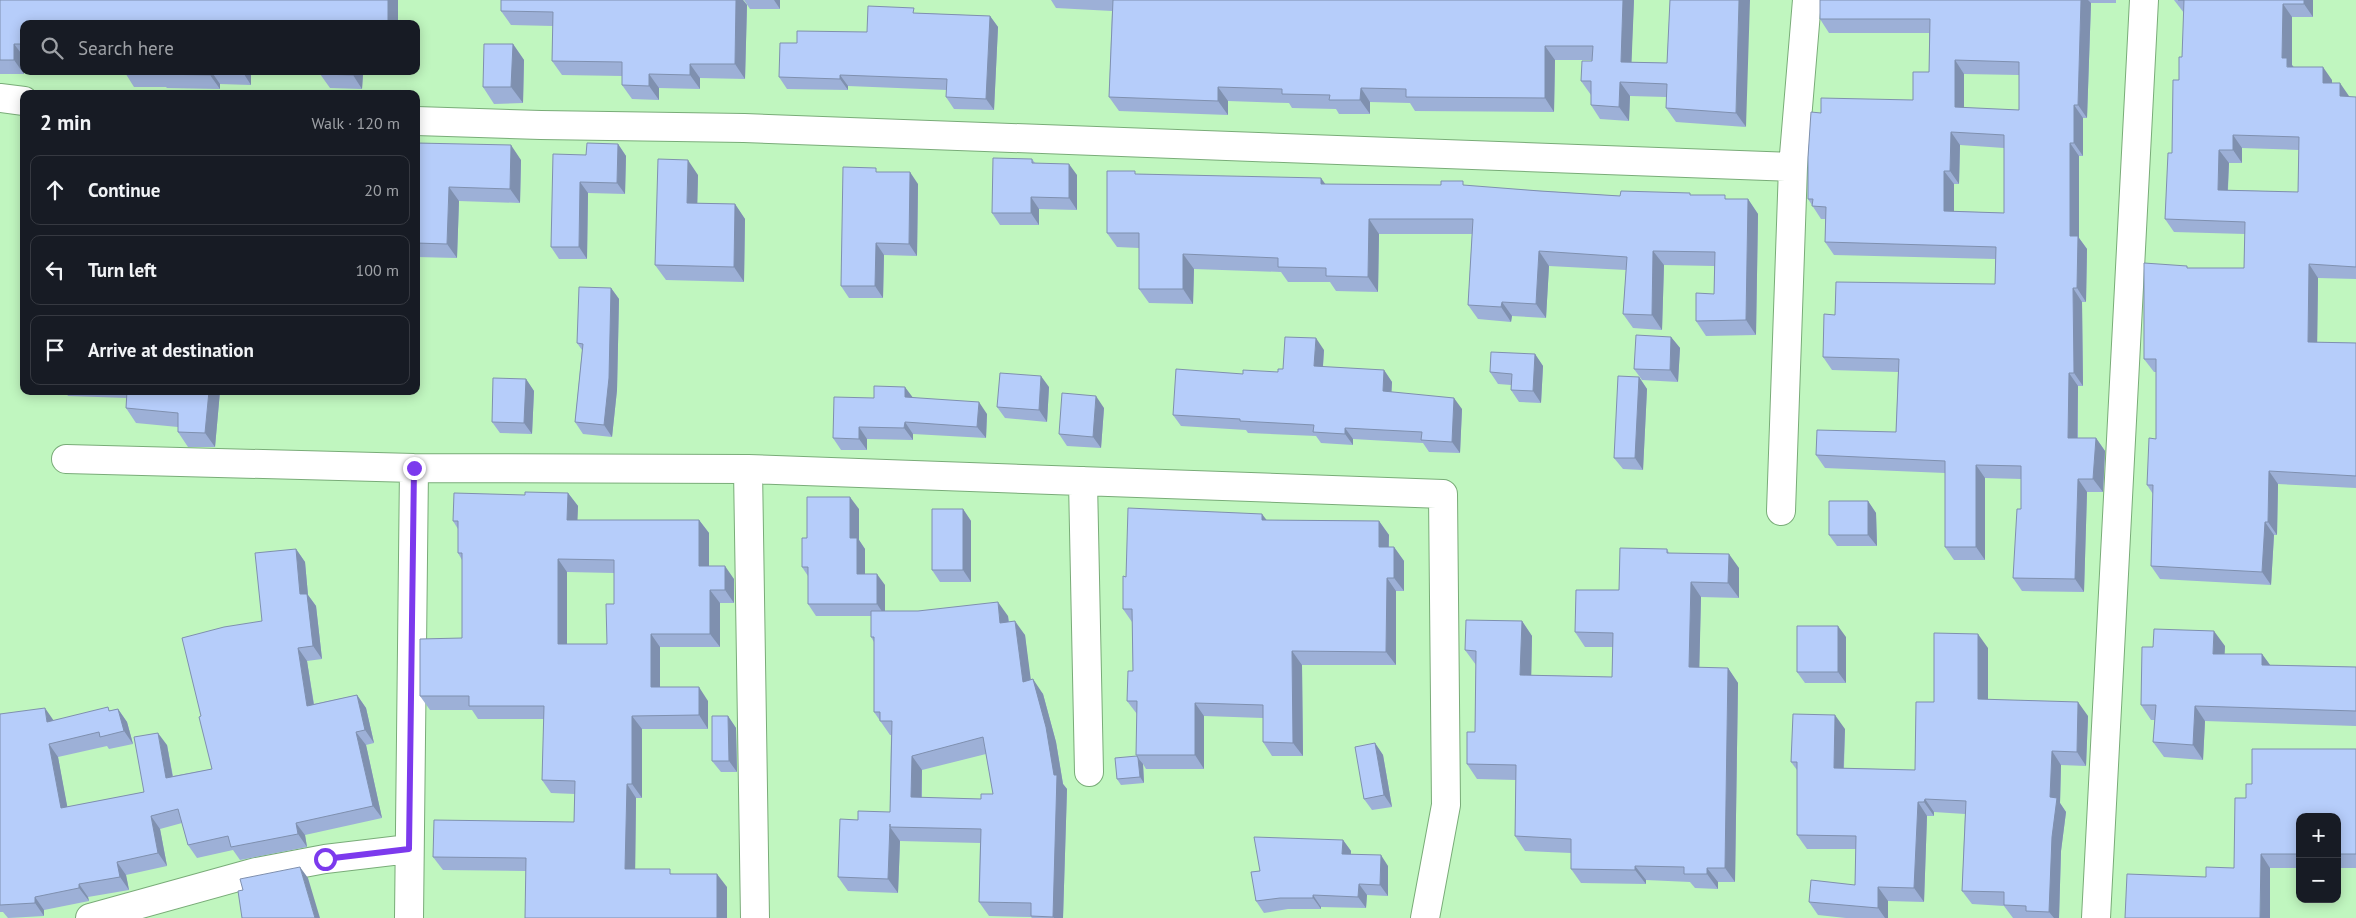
<!DOCTYPE html>
<meta charset="utf-8">
<style>
:root{--surface:#171b24;--page:#242831;--text:#f1f3f6;--muted:#9ea1a6;--line:#363941}
body{margin:0;font-family:"PT Sans",sans-serif;background:var(--page);color:var(--text)}
.controls{position:absolute;right:15px;bottom:15px;display:grid;overflow:hidden;border-radius:10px;box-shadow:0 2px 12px #0003}
.controls button{width:45px;height:45px;display:grid;place-items:center;padding:0;border:0;border-bottom:1px solid var(--line);background:var(--surface);color:var(--text);font:25px sans-serif}
.stop{position:absolute;width:15px;height:15px;margin:-11px;border:4px solid #7c3aed;border-radius:50%;background:#fff}
.stop.end{background:#7c3aed;border-color:#fff;box-shadow:0 1px 5px #0008}
.list{margin:0;padding:0;list-style:none}
h2{display:flex;justify-content:space-between;align-items:center;height:65px;margin:0;padding:0 20px;font-size:21px}
h2 small{font-size:16px;font-weight:400;color:var(--muted)}
.list li{display:grid;grid-template-columns:32px 1fr auto;gap:15px;align-items:center;box-sizing:border-box;height:70px;margin:0 10px 10px;padding:0 10px;border:1px solid var(--line);border-radius:10px}
.list b{display:block;font-size:19px;white-space:nowrap}
.list em{font-size:16px;font-style:normal;color:var(--muted)}
.icon{flex:none;width:28px;height:28px;fill:none;stroke:currentColor;stroke-width:2;stroke-linecap:round;stroke-linejoin:round}
.map{position:relative;flex:none;width:2356px;height:918px;overflow:hidden}
.search{position:absolute;background:var(--surface);box-shadow:0 2px 12px #0003;left:20px;top:20px;width:400px;height:55px;display:flex;align-items:center;gap:12px;box-sizing:border-box;padding:0 18px;border-radius:10px;color:var(--muted);font-size:19px}
.panel{position:absolute;background:var(--surface);box-shadow:0 2px 12px #0003;left:20px;top:90px;width:400px;height:305px;border-radius:10px}
.map>svg:first-child{display:block}
</style>
<div class="map">
<svg width="2356" height="918" viewBox="0 0 2356 918">
<rect width="100%" height="100%" fill="#c0f6bf"/>
<g fill="none" stroke-linecap="round" stroke-linejoin="round">
<!-- street casing -->
<g stroke="#79ac78" stroke-width="30">
<path id="street" d="M0,98L24,101
M416,121L541,125L744,128L1793,167
M66,459L414,468L748,469L1443,494L1446,805L1425,918
M748,469L755,918
M1083,481L1089,772
M1781,511L1793,167L1807,0
M90,918L256,872L325,859L409,849
M409,918L414,468
M2096,918L2144,0"/>
</g>
<!-- street -->
<use href="#street" stroke="#fff" stroke-width="28"/>
</g>
<!-- wall -->
<path fill="#9db0d7" fill-rule="evenodd" d="M0,0H398V24H24V74H0Z
M501,0H743L747,5L745,79L700,78V89L659,88V100L632,99L622,85V76L562,75L552,61L553,26L511,25L501,11Z
M744,0H780V9H750Z
M1051,0H1634L1631,62L1667,63L1670,0L1746,127L1676,122L1666,108V97L1630,96L1629,121L1600,119L1591,105V95L1581,81L1592,60H1555L1554,112L1415,111L1410,103L1370,102V114H1339L1336,109L1292,108L1289,103L1228,101V115L1119,111L1109,97L1112,11L1056,8Z
M1820,0H2116V3H2091L2087,118H2083V156H2079V238L2087,249L2086,302H2082L2083,386H2078V438H2096L2105,451L2103,492H2087L2084,592L2022,591L2013,578L2021,509V479L1985,478V560H1954L1945,547V473L1825,468L1816,455L1896,432L1898,372L1832,370L1823,357L1835,315L1995,284V259L1834,255L1825,242V219H1821L1808,199L1821,113L1913,100L1929,72V33H1829L1820,19ZM1964,74L2019,75V110L1964,108ZM1960,145L2004,148V213L1954,211V184H1959Z
M2174,0H2313V17H2292V65L2293,67L2332,80V83L2349,97H2356V279L2318,278L2317,342L2356,343V488L2278,484L2277,535H2274L2271,585L2160,579L2151,566L2153,494L2147,485L2156,439V372H2154L2144,359L2188,268H2244L2245,234L2174,232L2165,219L2182,57L2184,13ZM2242,148L2299,150L2298,192L2228,190L2229,163H2242Z
M917,13L990,16L998,27L994,110L954,109L946,97L947,90L848,86V90L787,89L779,77L797,43L867,32Z
M513,44L524,60L523,103L494,104L483,87Z
M124,71H398L397,75L363,74L362,89L330,88L320,74V72L251,73V85L220,84V89L167,88L166,87H134Z
M416,143L521,160L520,203L459,201L457,258L416,257Z
M618,144L626,156L625,194L588,193L587,259H559L551,247L586,155Z
M1032,159L1035,163L1077,175V210L1039,209V225H1000L992,213Z
M878,172L918,184L917,256L884,255L883,298H849L841,286Z
M1137,174L1325,184L1466,186L1620,196L1691,195L1728,199H1748L1758,214L1756,335L1706,336L1696,321L1714,294V266L1664,265L1662,330L1633,328L1623,314L1626,270L1549,266L1546,318L1512,316L1511,322L1478,319L1468,305L1472,234H1379L1378,292L1336,291L1330,282H1288L1281,272L1194,269L1193,304L1149,303L1139,289V248L1117,247L1107,233Z
M698,175L697,203L735,204L745,219L744,282L666,280L655,265Z
M611,288L619,299L617,390L612,437L583,434L575,422L582,350L577,343Z
M1671,337L1680,348L1678,382L1642,380L1634,369Z
M1324,350L1323,367L1384,370L1392,382L1391,392L1462,409L1460,453L1429,452L1423,443L1353,439V445L1321,443L1316,436L1248,433L1246,430L1181,426L1173,415L1243,374L1278,372Z
M1535,354L1543,366L1541,403L1519,402L1511,390V385L1498,384L1490,372Z
M1639,377L1647,389L1643,470L1623,469L1614,458Z
M526,379L534,391L532,434L500,433L492,422Z
M1049,387L1047,422L1005,418L997,407Z
M65,391H220L215,447H188L178,432V427L136,423L126,408L127,398L68,396Z
M912,397L987,414L986,438L913,434V440L867,439V450H841L833,438L874,398Z
M1104,408L1101,448L1067,446L1059,434Z
M568,493L578,506L577,520H699L709,533V566L734,579V603H720V647H660V687L708,701V729H642V798H636L635,869L674,874L727,887L526,871L443,870L433,857L574,822L575,794L551,793L542,780L544,719H478L472,710H430L420,696L462,638V560L458,553V529L453,521L525,495ZM567,572L614,573V604L607,644H567Z
M1868,501L1876,513L1877,546H1837L1829,535Z
M859,509V540L865,549V574L885,585V611L1008,616L1009,622L1025,635L1030,680L1043,694L1056,742L1063,784L1067,789L1063,918H1032L1031,917L989,916L979,902L980,843L900,841L898,893L848,891L838,877L858,820L890,812L891,735H890L874,712V642L871,637V616H816L808,604V576L802,567L807,538ZM986,754L993,794L981,799L922,798V770Z
M963,509L971,521V582H940L932,570Z
M1266,520L1379,521L1389,535V547H1394L1404,561V591H1396V665H1302L1303,756H1272L1263,742V718L1204,716V769H1146L1143,764L1144,783L1121,785L1117,779L1137,756V714L1127,701L1133,671L1132,622L1123,609L1126,577Z
M296,549L305,562L308,595L316,606L322,659L307,661L314,704L357,695L366,708L374,743L366,745L382,818L305,835L307,847L240,860L233,850L197,858L188,845L182,823L160,829L167,866L126,875L129,890L88,897L89,901L44,910V916L8,918L3,912H0V714L54,721L118,709L127,722L133,744L109,749L107,746L58,757L67,807L144,792L167,745L173,776L212,769L201,716L262,621Z
M1667,549L1669,553L1739,568V598L1701,597L1699,668H1728L1738,683L1735,882H1718V889L1695,888L1690,882L1646,880V884L1581,883L1571,869V853L1525,851L1515,836L1516,780L1477,779L1467,764L1475,732L1476,665L1465,650L1522,621L1532,636L1531,675L1612,677L1613,647H1585L1575,632L1619,590Z
M1846,637V683H1805L1797,672Z
M2225,646L2224,654H2262L2270,665L2356,667V726L2205,721L2203,760L2164,757L2153,742L2155,720H2151L2141,705Z
M1988,648V699L2088,716L2086,766L2061,765L2060,803L2066,812L2061,851L2059,918H2013L2004,906L1972,904L1962,891L1965,814L1934,812V816H1927L1924,902L1888,901V918H1846L1818,915L1809,902L1855,885L1856,849H1807L1797,835V770L1791,762L1845,729L1844,768L1915,770L1934,702Z
M728,716L736,728L737,772H721L712,761Z
M1375,743L1383,755L1392,807L1372,810L1364,799Z
M2356,749V868H2337V817H2300V868H2270L2206,877L2234,868L2246,798L2252,784Z
M1343,840L1351,851V854L1388,866V896L1367,895L1366,908L1321,907V909H1288L1264,913L1256,901L1260,871Z"/>
<!-- shaded-wall -->
<path fill="#7f90af" d="M388,0H398V24H388Z
M736,0H743L747,5L745,79L735,64Z
M774,0H780V9Z
M1623,0H1634L1631,76L1621,62Z
M1739,0H1750L1746,127L1736,113Z
M2081,0H2088L2091,3L2087,118L2078,105Z
M2304,0H2313V17L2304,4Z
M2283,4L2292,17V65L2297,71V80L2282,58Z
M990,16L998,27L994,110L986,99Z
M14,44L24,57V74L14,60Z
M513,44L524,60L523,103L511,87Z
M1545,46L1555,60L1554,112L1545,98Z
M1955,60L1964,74V120L1955,107Z
M690,64L700,78V89L690,75Z
M2323,67L2332,80V96L2323,83Z
M210,71H211L220,84V89L210,75Z
M242,71H250L251,73V85Z
M353,71H361L363,74L362,89L353,75Z
M649,74L659,88V100L649,86Z
M840,75L848,86V90L840,79Z
M1620,82L1630,96L1629,121L1619,107Z
M2340,83L2349,96H2340Z
M1218,87L1228,101V115L1218,101Z
M1361,88L1370,102V114L1360,100Z
M2074,105L2083,118V156L2074,143Z
M1951,132L1960,145L1959,184L1950,171Z
M2233,135L2242,148V163L2233,150Z
M2070,143L2079,156V238L2087,249L2086,302L2077,288L2070,236Z
M618,144L626,156L625,194L617,183Z
M511,145L521,160L520,203L510,189Z
M2219,150L2229,163L2227,203L2218,190Z
M688,160L698,175L697,218L687,203Z
M1069,164L1077,175V210L1069,198Z
M1944,171L1954,184V224L1944,211Z
M910,172L918,184L917,256L909,244Z
M1321,178L1331,192L1321,184Z
M580,182L588,193L587,259L579,247Z
M449,187L459,201L457,258L447,244Z
M1031,197L1039,209V225L1031,213Z
M1748,199L1758,214L1756,335L1746,320Z
M735,204L745,219L744,282L734,267Z
M1369,219L1379,234L1378,292L1368,277Z
M876,243L884,255L883,298L875,286Z
M1539,251L1549,266L1546,318L1536,304Z
M1653,251L1664,265L1662,330L1652,315Z
M1183,254L1194,269L1193,304L1183,289Z
M2309,264L2318,278L2317,356L2308,342Z
M611,288L619,299L617,390L612,437L604,425Z
M2073,288L2082,302L2083,386L2074,373Z
M1502,302L1512,316L1511,322L1501,307Z
M1671,337L1680,348L1678,382L1670,370Z
M1316,338L1324,350L1322,378L1314,366Z
M1535,354L1543,366L1541,403L1533,391Z
M1384,370L1392,382L1391,403L1383,391Z
M2069,373L2078,386L2077,451L2068,438Z
M1041,376L1049,387L1047,422L1039,410Z
M1639,377L1647,389L1643,470L1635,458Z
M526,379L534,391L532,434L524,423Z
M905,387L914,399L905,397Z
M209,391H220L215,447L205,433Z
M1096,396L1104,408L1101,448L1093,437Z
M1454,398L1462,409L1460,453L1452,442Z
M979,402L987,414L986,438L977,427Z
M905,422L913,434V440L904,428Z
M859,427L867,439V450L859,439Z
M1345,428L1353,439V445L1345,434Z
M2096,438L2105,451L2103,492L2093,479Z
M1976,465L1985,478V560L1976,547Z
M2269,471L2278,484L2277,535L2268,522Z
M2078,479L2087,492L2084,592L2075,579Z
M568,493L578,506L577,533L567,520Z
M850,497L859,509V540L865,549V585L857,574L850,538Z
M1868,501L1876,513L1877,546L1868,535Z
M963,509L971,521V582L963,570Z
M1262,514L1272,527L1262,520Z
M699,520L709,533V579L699,566Z
M1379,521L1389,535L1388,561L1379,547Z
M2265,522L2274,535L2271,585L2262,572Z
M1394,547L1404,561V591L1394,578Z
M296,549L305,562L308,595L316,606L322,659L313,646L300,594Z
M1729,554L1739,568V598L1728,583Z
M558,559L567,572V658L558,644Z
M725,566L734,579V603L725,590Z
M877,574L885,585V616L877,604Z
M1387,578L1396,591V665L1386,652Z
M1691,582L1701,597L1699,682L1689,667Z
M710,590L720,603V647L710,634Z
M998,602L1008,616L1010,637L1000,623Z
M1015,621L1025,635L1033,696L1023,682Z
M1522,621L1532,636L1531,689L1520,675Z
M1838,626L1846,637V683L1838,672Z
M2214,631L2225,646L2224,669L2213,654Z
M651,634L660,647V701L651,687Z
M1978,634L1988,648V713L1978,699Z
M298,648L307,661L316,719L307,706Z
M1292,651L1302,665L1303,756L1293,743Z
M2262,654L2273,669L2262,665Z
M1728,668L1738,683L1735,882L1725,868Z
M1033,679L1043,694L1056,742L1063,784L1067,789L1063,918H1054L1053,917L1054,775Z
M699,687L708,701V729L699,715Z
M357,695L366,708L374,743L365,730Z
M2078,702L2088,716L2086,766L2077,752Z
M1195,703L1204,716V769L1195,755Z
M2195,706L2205,721L2203,760L2193,745Z
M45,708L54,721L47,722Z
M118,709L127,722L133,744L124,731Z
M1835,715L1845,729L1843,781L1834,768Z
M632,716L642,729V798L632,784Z
M728,716L736,728L737,772L729,761Z
M356,732L366,745L382,818L373,806Z
M158,733L167,745L175,790L166,778Z
M1375,743L1383,755L1392,807L1384,795Z
M49,744L58,757L70,821L61,808Z
M2052,751L2061,765L2060,803L2066,812L2061,851L2059,918H2054L2049,912L2050,797Z
M912,756L922,770L921,812L911,797Z
M1138,758L1143,764L1144,783L1140,777Z
M627,784L636,798L635,882L625,869Z
M1925,799L1934,812V816L1924,802Z
M1918,802L1927,816L1924,902L1914,888Z
M151,816L160,829L167,866L158,853Z
M296,823L305,835L307,847L298,834Z
M890,827L900,841L898,893L888,879Z
M1343,840L1351,851L1350,865L1342,854Z
M2261,854L2270,868V918H2260Z
M1381,855L1388,866V896L1380,885Z
M117,862L126,875L129,890L120,877Z
M1635,866L1646,880V884L1635,870Z
M300,867L308,878L320,918H315Z
M1707,868L1718,882V889L1707,874Z
M717,874L727,887V918H717Z
M79,884L88,897L89,901L79,888Z
M1359,884L1367,895L1366,908L1358,897Z
M1878,887L1888,901V918H1885L1878,908Z
M1313,895L1321,907V909L1313,898Z
M35,897L44,910V916L35,903Z"/>
<!-- building -->
<path fill="#b6cdfa" stroke="#7f90af" fill-rule="evenodd" d="M0,0H388V24H24V44H14V60H0Z
M501,0H736L735,64H690V75L649,74V86L622,85V62L552,61L553,12L501,11Z
M1113,0H1623L1621,62L1667,63L1670,0H1739L1736,113L1666,108L1667,84L1620,82L1619,107L1591,105V81H1581L1582,61H1592L1593,46H1545V98L1406,97V89L1361,88L1360,100H1329L1330,95L1282,94V89L1218,87V101L1109,97Z
M1820,0H2081L2078,105H2074V143H2070V236H2078L2077,288H2073L2074,373H2069L2068,438H2096L2093,479H2078L2075,579L2013,578L2017,509H2021V466L1976,465V547H1945V461L1816,455L1817,430L1896,432L1899,359L1823,357L1824,314L1835,315L1836,282L1995,284L1996,247L1825,242L1826,207L1812,206L1813,199H1808V157L1811,112L1821,113V98L1913,100V72H1929L1930,19H1820ZM1955,60L2019,62V110L1955,107ZM1951,132L2004,135V213L1944,211V171H1950Z
M2178,0H2304V4H2283L2282,58H2287V67H2323V83H2340V96L2356,97V267L2309,264L2308,342L2356,343V476L2269,471L2268,522H2265L2262,572L2151,566L2153,485H2147L2149,438L2156,439V359H2144V263L2187,266V268H2244L2245,222L2165,219L2168,153H2172L2173,80H2179V57H2182L2184,0ZM2233,135L2299,137L2298,192L2218,190L2219,150H2233Z
M868,6L914,8L913,13L990,16L986,99L946,97L947,79L840,75V79L779,77L780,43H797V31L867,32Z
M484,44H513L511,87H483Z
M124,71H210V75L157,74V72H124Z
M320,71H353V75L320,74Z
M416,143L511,145L510,189L449,187L447,244L416,243Z
M587,143L618,144L617,183L580,182L579,247H551L553,154L586,155Z
M993,158L1032,159V163L1069,164V198L1031,197V213H992Z
M658,159L688,160L687,203L735,204L734,267L655,265Z
M843,167L876,168V172H910L909,244L876,243L875,286H841Z
M1107,171H1135V174L1321,178V184L1441,185V181H1463V185L1540,191L1620,196L1621,191L1690,193V195H1725V199H1748L1746,320L1696,321V293L1714,294L1715,252L1653,251L1652,315L1623,314L1627,257L1539,251L1536,304L1502,302L1501,307L1468,305L1473,219H1369L1368,277L1326,276V268L1278,267V258L1183,254V289H1139V233H1107Z
M579,287L611,288L609,378L604,425L575,422L583,344L577,343Z
M1636,335L1671,337L1670,370L1634,369Z
M1285,337L1316,338L1314,366L1384,370L1383,391L1454,398L1452,442L1421,440L1422,432L1345,428V434L1313,432L1314,425L1240,421V419L1173,415L1176,369L1243,374V370L1278,372V369H1283Z
M1491,352L1535,354L1533,391L1511,390L1512,374L1490,372Z
M1000,373L1041,376L1039,410L997,407Z
M1618,376L1639,377L1635,458H1614Z
M493,378L526,379L524,423L492,422Z
M874,386L905,387V397L979,402L977,427L905,422L904,428L859,427V439L833,438L834,397L874,398Z
M127,391H209L205,433L178,432V413L126,408Z
M1062,393L1096,396L1093,437L1059,434Z
M525,492L568,493L567,520H699V566H725V590H710V634H651V687H699V715L632,716V784H627L625,869H670V874H717V918H525L526,858L433,857L434,820L574,822L575,781L542,780L544,706H469V696H420V639L462,638V553H458V521H453L454,493L525,495ZM558,559L614,560V604H606L607,644H558Z
M807,497H850V538H857V574H877V604H808V567H802V538H807Z
M1829,501H1868V535H1829Z
M1128,508L1262,514V520L1379,521V547H1394V578H1387L1386,652L1292,651L1293,743L1263,742V705L1195,703V755H1136L1137,701H1127L1128,671H1133L1132,609H1123V576L1126,577Z
M932,509H963V570H932Z
M1620,548L1667,549V553L1729,554L1728,583L1691,582L1689,667L1728,668L1725,868H1707V874H1684V867L1635,866V870L1571,869V839L1515,836L1516,765L1467,764V732H1475L1476,651L1465,650L1466,620L1522,621L1520,675L1612,677L1613,633L1575,632L1576,590H1619Z
M296,549L300,594H307L313,646L298,648L307,706L357,695L365,730L356,732L373,806L296,823L298,834L231,847L228,836L188,845L178,809L151,816L158,853L117,862L120,877L79,884V888L35,897V903L0,905V714L45,708L47,722L108,707L109,711L118,709L124,731L100,737L99,732L49,744L61,808L144,792L134,737L158,733L166,778L212,769L199,717L201,716L182,638L224,627L262,621L255,553Z
M998,602L1000,623L1015,621L1023,682L1033,679L1046,727L1054,775H1057L1053,917L1031,916V903L979,902L981,829L890,827V824L888,879L838,877L840,819L858,820V811L890,812L892,721H880V712H874V637H871V611H918ZM983,737L993,794H981V799L911,797L912,756Z
M1797,626H1838V672H1797Z
M2154,629L2214,631L2213,654H2262V665L2356,667V711L2195,706L2193,745L2153,742L2156,705H2141L2142,647H2153Z
M1934,633L1978,634V699L2078,702L2077,752L2052,751L2050,797L2057,798L2052,837L2049,912L2026,911V906L2004,905V892L1962,891L1966,801L1925,799L1924,802H1918L1914,888L1878,887V908L1809,902L1811,880L1855,885L1856,836L1797,835V762H1791L1793,714L1835,715L1834,768L1915,770L1916,702H1934Z
M712,716H728L729,761H712Z
M1375,743L1384,795L1364,799L1355,747Z
M2252,749H2356V854H2337V817H2300V854H2261L2260,918H2125L2127,874L2206,877V867L2234,868L2235,798H2246V784H2252Z
M1137,756L1138,758L1140,777L1117,779L1115,758Z
M1254,837L1343,840L1342,854L1381,855L1380,885L1359,884L1358,897L1313,895V898H1280L1256,901L1251,872L1260,871Z
M300,867L315,918H242L238,891L243,890L240,879Z"/>
<g fill="none" stroke-linecap="round" stroke-linejoin="round">
<!-- route -->
<path stroke="#7c3aed" stroke-width="6" d="M325,859L409,849L414,468"/>
</g>
</svg>
<div class="controls">
<button>+</button>
<button>−</button>
</div>
<div class="stop" style="left:325px;top:859px"></div>
<div class="stop end" style="left:414px;top:468px"></div>
<div class="search"><svg class="icon" aria-label="search" viewBox="0 0 24 24"><circle cx="10" cy="10" r="6"/><path d="M15 15l6 6"/></svg>Search here</div>
<section class="panel">
<h2>2 min<small>Walk · 120 m</small></h2>
<ul class="list">
<li><svg class="icon" aria-label="ahead" viewBox="0 0 24 24"><path d="M12 20V5M6 11l6-6 6 6"/></svg><div><b>Continue</b></div><em>20 m</em></li>
<li><svg class="icon" aria-label="left" viewBox="0 0 24 24"><path d="M17 20v-9H6M10 6l-5 5 5 5"/></svg><div><b>Turn left</b></div><em>100 m</em></li>
<li><svg class="icon" aria-label="arrive" viewBox="0 0 24 24"><path d="M6 21V4h12l-3 4 3 4H6"/></svg><div><b>Arrive at destination</b></div></li>
</ul>
</section>
</div>
